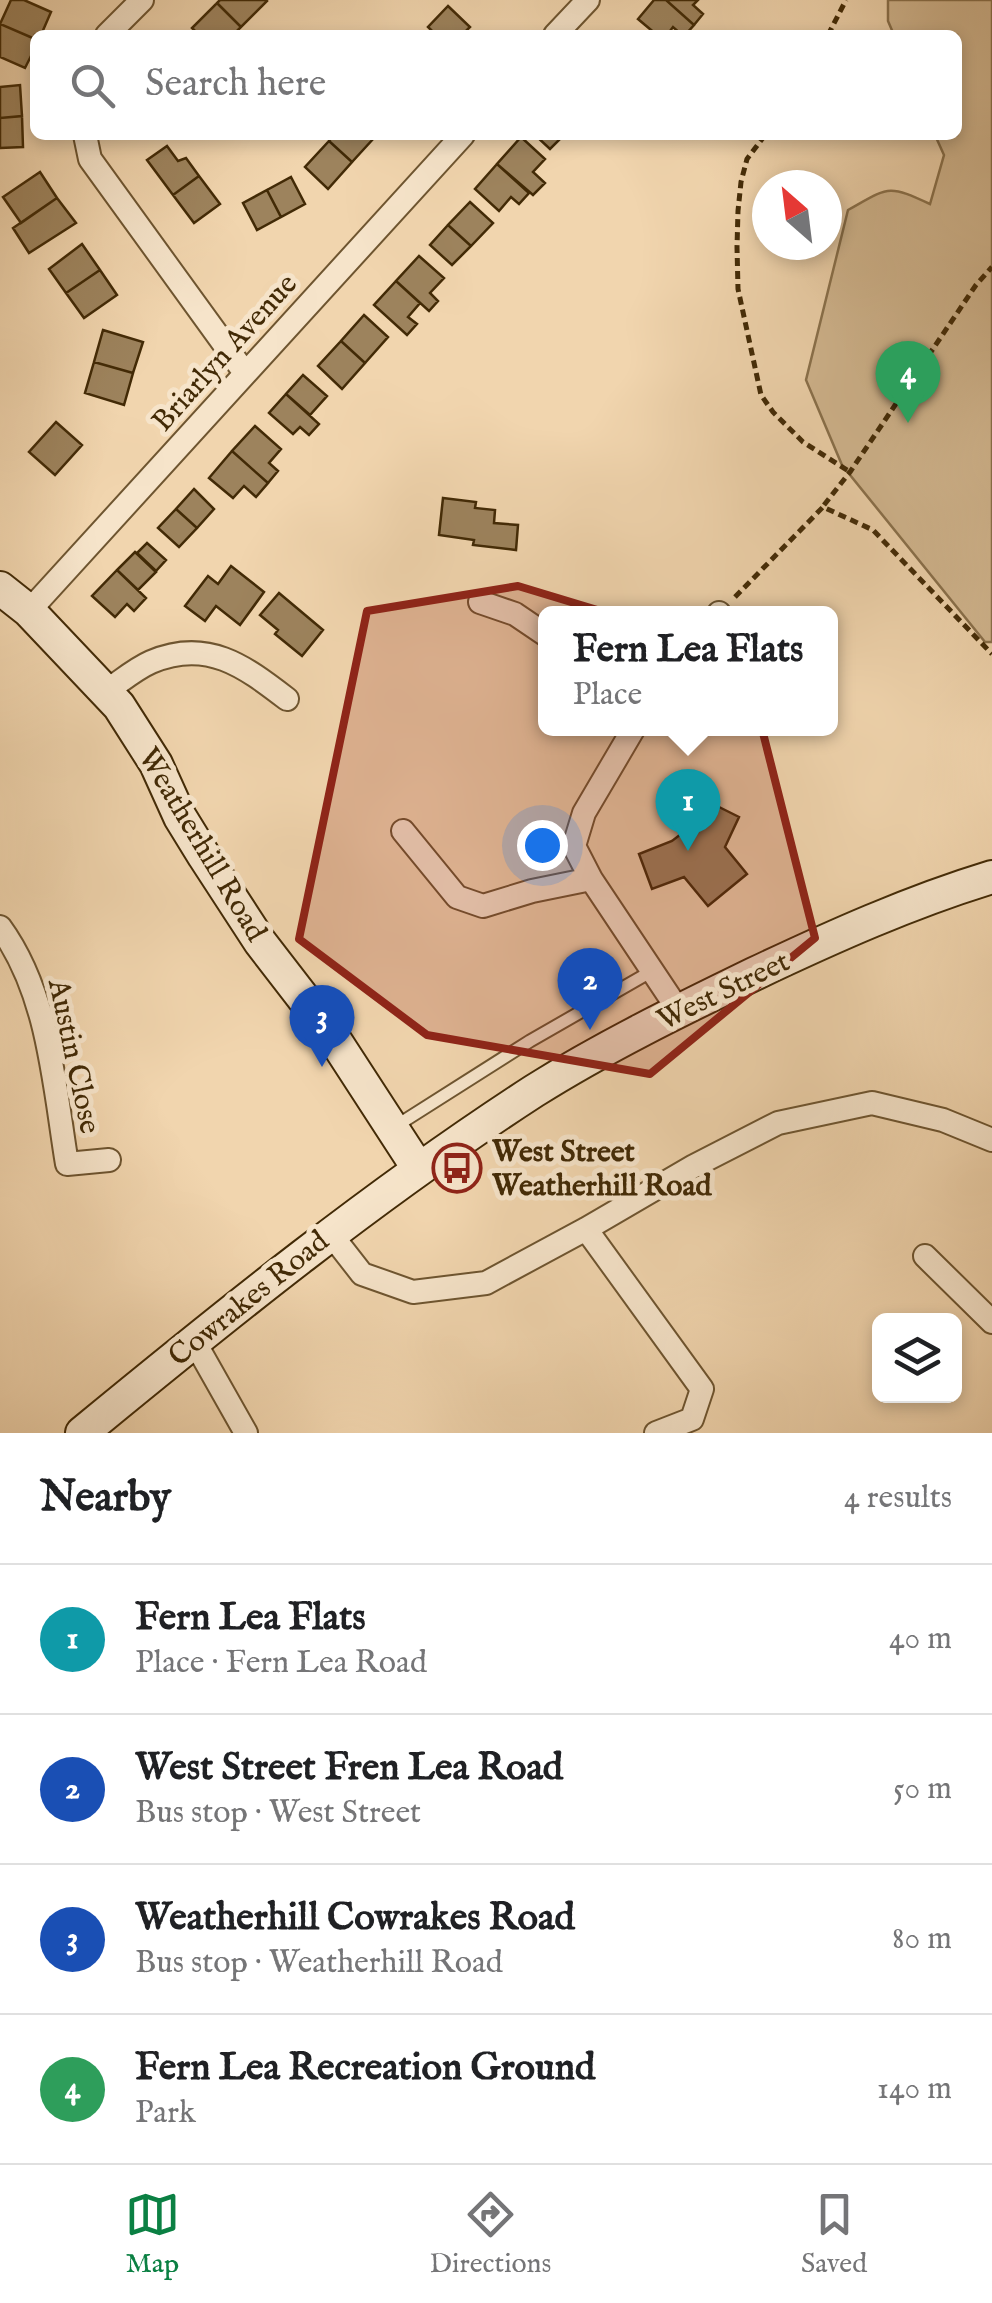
<!DOCTYPE html>
<meta charset="utf-8">
<style>
:root{--surface:#fff;--page:#f2f2f2;--text:#202124;--muted:#757577;--line:#e0e0e0;--accent:#0b8043}
body{margin:0;font-family:"IM FELL English",serif;background:var(--page);color:var(--text)}
.controls{position:absolute;right:30px;bottom:30px;display:grid;overflow:hidden;border-radius:15px;box-shadow:0 5px 15px #0003}
.controls button{width:90px;height:90px;display:grid;place-items:center;padding:0;border:0;border-bottom:2px solid var(--line);background:var(--surface);color:var(--text);font:50px sans-serif}
.compass{position:absolute;left:752px;top:170px;width:90px;height:90px;border-radius:50%;background:var(--surface);box-shadow:0 5px 15px #0003;rotate:332deg}
.you{position:absolute;left:542px;top:845px;width:35px;height:35px;margin:-25px;border:8px solid #fff;border-radius:50%;background:#1a73e8;box-shadow:0 0 0 15px #1a73e833}
.badge{display:grid;place-items:center;width:65px;height:65px;border-radius:50%;background:var(--accent);color:#fff;font-size:32px;font-weight:700}
.pin{position:absolute;translate:-50% -82px;filter:drop-shadow(0 2px 5px #0008)}
.pin::after{content:'';position:absolute;top:52px;width:35px;height:30px;background:inherit;clip-path:polygon(0 0,100% 0,50% 100%)}
.popup{position:absolute;left:538px;top:606px;width:300px;height:130px;box-sizing:border-box;display:grid;place-content:center;border-radius:15px;background:var(--surface);filter:drop-shadow(0 2px 8px #0005);font-size:32px;white-space:nowrap;color:var(--muted)}
.popup b{font-size:38px;color:var(--text)}
.popup::after{content:'';position:absolute;left:50%;top:100%;margin-left:-20px;border:20px solid transparent;border-top-color:var(--surface)}
.list{margin:0;padding:0;list-style:none}
h2{display:flex;justify-content:space-between;align-items:center;height:130px;margin:0;padding:0 40px;font-size:42px}
h2 small{font-size:32px;font-weight:400;color:var(--muted)}
.list li{display:grid;grid-template-columns:65px 1fr auto;gap:30px;align-items:center;box-sizing:border-box;height:150px;padding:0 40px;border-top:2px solid var(--line)}
.list b{display:block;font-size:38px;white-space:nowrap}
.list p{margin:0;font-size:32px;white-space:nowrap;color:var(--muted)}
.list em{font-size:32px;font-style:normal;color:var(--muted)}
.icon{flex:none;width:55px;height:55px;fill:none;stroke:currentColor;stroke-width:2;stroke-linecap:round;stroke-linejoin:round}
.map{position:relative;flex:none;width:992px;height:1433px;overflow:hidden}
.search{position:absolute;background:var(--surface);box-shadow:0 5px 15px #0003;left:30px;right:30px;top:30px;height:110px;display:flex;align-items:center;gap:25px;box-sizing:border-box;padding:0 35px;border-radius:15px;color:var(--muted);font-size:38px}
.sheet{height:730px;background:var(--surface)}
nav{display:flex;justify-content:space-around;align-items:center;box-sizing:border-box;height:140px;border-top:2px solid var(--line);background:var(--surface);font-size:28px;color:var(--muted)}
nav a{display:grid;justify-items:center;gap:5px}
nav .on{color:var(--accent)}
.map>svg:first-child{display:block}
</style>
<div class="map">
<svg width="992" height="1433" viewBox="0 0 992 1433">
<rect width="100%" height="100%" fill="#f1d5ae"/>
<filter id="stains"><feTurbulence type="fractalNoise" baseFrequency=".002" numOctaves="4"/><feColorMatrix values="0 0 0 0 .2 0 0 0 0 .09 0 0 0 0 .02 0 0 0 .5 -.17"/></filter>
<radialGradient id="worn" r=".72"><stop offset=".6" stop-color="#630" stop-opacity="0"/><stop offset="1" stop-color="#630" stop-opacity=".3"/></radialGradient>
<!-- green -->
<path fill="#d3b891" stroke="#8a714c" stroke-width="2.5" d="M888,0H992V642H985L842,465L806,380L848,210C889,187 887,184 930,204L944,155L935,135H957V35H894L888,21Z"/>
<!-- building -->
<path fill="#9d835d" stroke="#422a06" stroke-width="2.5" d="M11,0H24L51,12L41,35H35V39L0,24Z
M220,0H266L267,1L241,27L217,3Z
M654,0H666L694,25L685,35H682L673,27L667,35H657L638,19Z
M666,0H698L693,5L703,14L694,25Z
M217,3L241,27L233,35H199L192,28Z
M448,6L470,27L462,35H436L428,27Z
M0,24L35,39V48L25,68L0,57Z
M20,85L22,116L0,118V87Z
M22,116L23,147L0,148V118Z
M334,135H370L374,138L352,162L329,141Z
M535,135H564L550,149Z
M521,137L545,159L533,172L545,183L533,195L497,164Z
M329,141L352,162L328,189L305,167Z
M167,146L178,161L186,158L199,176L173,195L147,160Z
M497,164L529,193L519,204L511,197L499,211L475,189Z
M40,172L57,198L21,223L3,197Z
M199,176L220,204L194,223L173,195Z
M291,177L305,204L281,217L267,190Z
M267,190L281,217L257,230L243,203Z
M57,198L76,223L29,253L13,228Z
M470,202L493,223L471,246L448,225Z
M448,225L471,246L452,265L430,245Z
M82,244L100,270L66,293L49,269Z
M419,256L444,278L430,293L438,301L429,311L396,281Z
M100,270L117,295L84,318L66,293Z
M396,281L420,303L408,317L417,324L407,335L374,305Z
M364,315L388,337L365,363L341,341Z
M103,330L143,342L133,373L94,362Z
M341,341L365,363L342,389L318,366Z
M94,362L133,373L124,405L85,393Z
M303,375L327,396L310,415L286,394Z
M286,394L319,424L309,435L300,427L293,434L269,413Z
M56,422L82,445L55,475L29,452Z
M255,426L281,449L269,463L278,471L268,483L232,451Z
M232,451L268,483L256,497L244,486L233,498L209,478Z
M194,489L214,509L197,528L176,509Z
M443,498L476,502L475,508L495,510L494,523L518,525L516,550L473,545L474,540L439,535Z
M176,509L197,528L179,547L158,528Z
M147,543L166,560L156,571L137,553Z
M135,552L156,572L138,590L117,570Z
M231,566L264,592L240,625L216,606L205,621L185,606L208,576L218,584Z
M117,570L146,598L134,611L127,604L115,617L92,596Z
M279,593L323,630L302,656L275,634L278,630L260,615Z
M701,798L739,817L725,847L747,874L708,906L684,877L652,889L639,854L672,841L685,831Z"/>
<g fill="none" stroke-linecap="round" stroke-linejoin="round">
<!-- lane casing -->
<g stroke="#6e5530" stroke-width="15">
<path id="lane" d="M396,1126L530,1041L652,971"/>
</g>
<!-- street casing -->
<g stroke="#6e5530" stroke-width="26">
<path id="street" d="M107,35L142,0
M555,35L588,0
M85,135L90,159L245,373
M480,602L515,614L546,635
M29,611L463,135
M719,614V613
M105,692C120,682 135,669 151,662C207,638 244,666 287,699
M634,728L584,813L574,846L591,879L679,1011
M403,831L457,897L483,906L532,891L591,879
M0,927C49,994 54,1085 67,1164L109,1160
M586,1229L702,1389L692,1419L656,1433
M330,1233L362,1274L413,1292L486,1283L586,1229L694,1166L778,1123L872,1103L943,1120L992,1140
M925,1256L992,1322
M194,1341L246,1433"/>
</g>
<!-- secondary casing -->
<g stroke="#422a06" stroke-width="36">
<path id="secondary" d="M0,588L29,611L119,706L156,764L180,817L204,856L260,942L331,1034L418,1168
M82,1433C228,1313 375,1194 534,1091C604,1047 680,1010 754,974C832,937 910,902 992,877"/>
</g>
<!-- path -->
<path stroke="#422a06" stroke-width="5" stroke-dasharray="8 5" stroke-linecap="butt" d="M828,35L846,0
M765,135L747,159L741,182L738,211L737,247L738,289L761,395L773,412L803,442L850,472
M824,505L850,472L976,285L992,267
M735,597L823,507L873,530L992,654"/>
<!-- lane -->
<use href="#lane" stroke="#f6e4ca" stroke-width="11"/>
<!-- street -->
<use href="#street" stroke="#f6e4ca" stroke-width="22"/>
<!-- secondary -->
<use href="#secondary" stroke="#f6e4ca" stroke-width="32"/>
</g>
<!-- marked area -->
<path fill="#8f2418" fill-opacity="0.2" stroke="#8f2418" stroke-width="8" stroke-linejoin="round" d="M518,586L743,654L815,938L650,1074L427,1035L299,939L367,611Z"/>
<!-- icons -->
<defs>
<g id="bus-ring" transform="scale(2.5)"><circle r="9.5" fill="#f6e4ca" stroke="#8f2418" stroke-width="1.5"/><path d="M-5-6H5V4H4V6H2V4H-2V6H-4V4H-5ZM-3.5-4V0h7V-4ZM-3.5 1.2v1.5H-2V1.2ZM2 1.2v1.5H3.5V1.2Z" fill="#8f2418"/></g>
</defs>
<g fill-rule="evenodd">
<use href="#bus-ring" x="457" y="1168"/>
</g>
<g text-anchor="middle" stroke-width="10" stroke-linejoin="round" paint-order="stroke">
<!-- street labels -->
<g font-size="30" fill="#422a06" stroke="#f6e4ca">
<text transform="translate(224 352) rotate(-48)" y="10">Briarlyn Avenue</text>
<text transform="translate(203 844) rotate(59)" y="10">Weatherhill Road</text>
<text transform="translate(723 990) rotate(-26)" y="10">West Street</text>
<text transform="translate(75 1056) rotate(78)" y="10">Austin Close</text>
<text transform="translate(248 1298) rotate(-39)" y="10">Cowrakes Road</text>
</g>
<!-- poi labels -->
<g font-size="30" font-weight="bold" fill="#422a06" stroke="#f6e4ca" text-anchor="start">
<text x="492" y="1161">West Street<tspan x="492" dy="34">Weatherhill Road</tspan></text>
</g>
</g>
<rect width="100%" height="100%" filter="url(#stains)"/>
<rect width="100%" height="100%" fill="url(#worn)"/>
</svg>
<div class="controls">
<button><svg class="icon" aria-label="layers" viewBox="0 0 24 24"><path d="M12 4l9 5-9 5-9-5zM3 14l9 5 9-5"/></svg></button>
</div>
<svg class="compass" viewBox="-18 -18 36 36"><path d="M0-13l5 13h-10z" fill="#e53935"/><path d="M0 13l5-13h-10z" fill="#757577"/></svg>
<div class="you"></div>
<div class="pin badge" style="left:688px;top:851px;background:#0f9aa8">1</div>
<div class="popup"><b>Fern Lea Flats</b>Place</div>
<div class="pin badge" style="left:590px;top:1030px;background:#1a4fb4">2</div>
<div class="pin badge" style="left:322px;top:1067px;background:#1a4fb4">3</div>
<div class="pin badge" style="left:908px;top:423px;background:#2e9e5b">4</div>
<div class="search"><svg class="icon" aria-label="search" viewBox="0 0 24 24"><circle cx="10" cy="10" r="6"/><path d="M15 15l6 6"/></svg>Search here</div>
</div>
<section class="sheet">
<h2>Nearby<small>4 results</small></h2>
<ul class="list">
<li><span class="badge" style="background:#0f9aa8">1</span><div><b>Fern Lea Flats</b><p>Place · Fern Lea Road</p></div><em>40 m</em></li>
<li><span class="badge" style="background:#1a4fb4">2</span><div><b>West Street Fren Lea Road</b><p>Bus stop · West Street</p></div><em>50 m</em></li>
<li><span class="badge" style="background:#1a4fb4">3</span><div><b>Weatherhill Cowrakes Road</b><p>Bus stop · Weatherhill Road</p></div><em>80 m</em></li>
<li><span class="badge" style="background:#2e9e5b">4</span><div><b>Fern Lea Recreation Ground</b><p>Park</p></div><em>140 m</em></li>
</ul>
</section>
<nav>
<a class="on"><svg class="icon" aria-label="map" viewBox="0 0 24 24"><path d="M3 6l6-2 6 2 6-2v14l-6 2-6-2-6 2zM9 4v14M15 6v14"/></svg>Map</a>
<a><svg class="icon" aria-label="directions" viewBox="0 0 24 24"><path d="M12 3l9 9-9 9-9-9zM9 14v-3h6M13 9l2 2-2 2"/></svg>Directions</a>
<a><svg class="icon" aria-label="saved" viewBox="0 0 24 24"><path d="M7 4h10v16l-5-4-5 4z"/></svg>Saved</a>
</nav>
